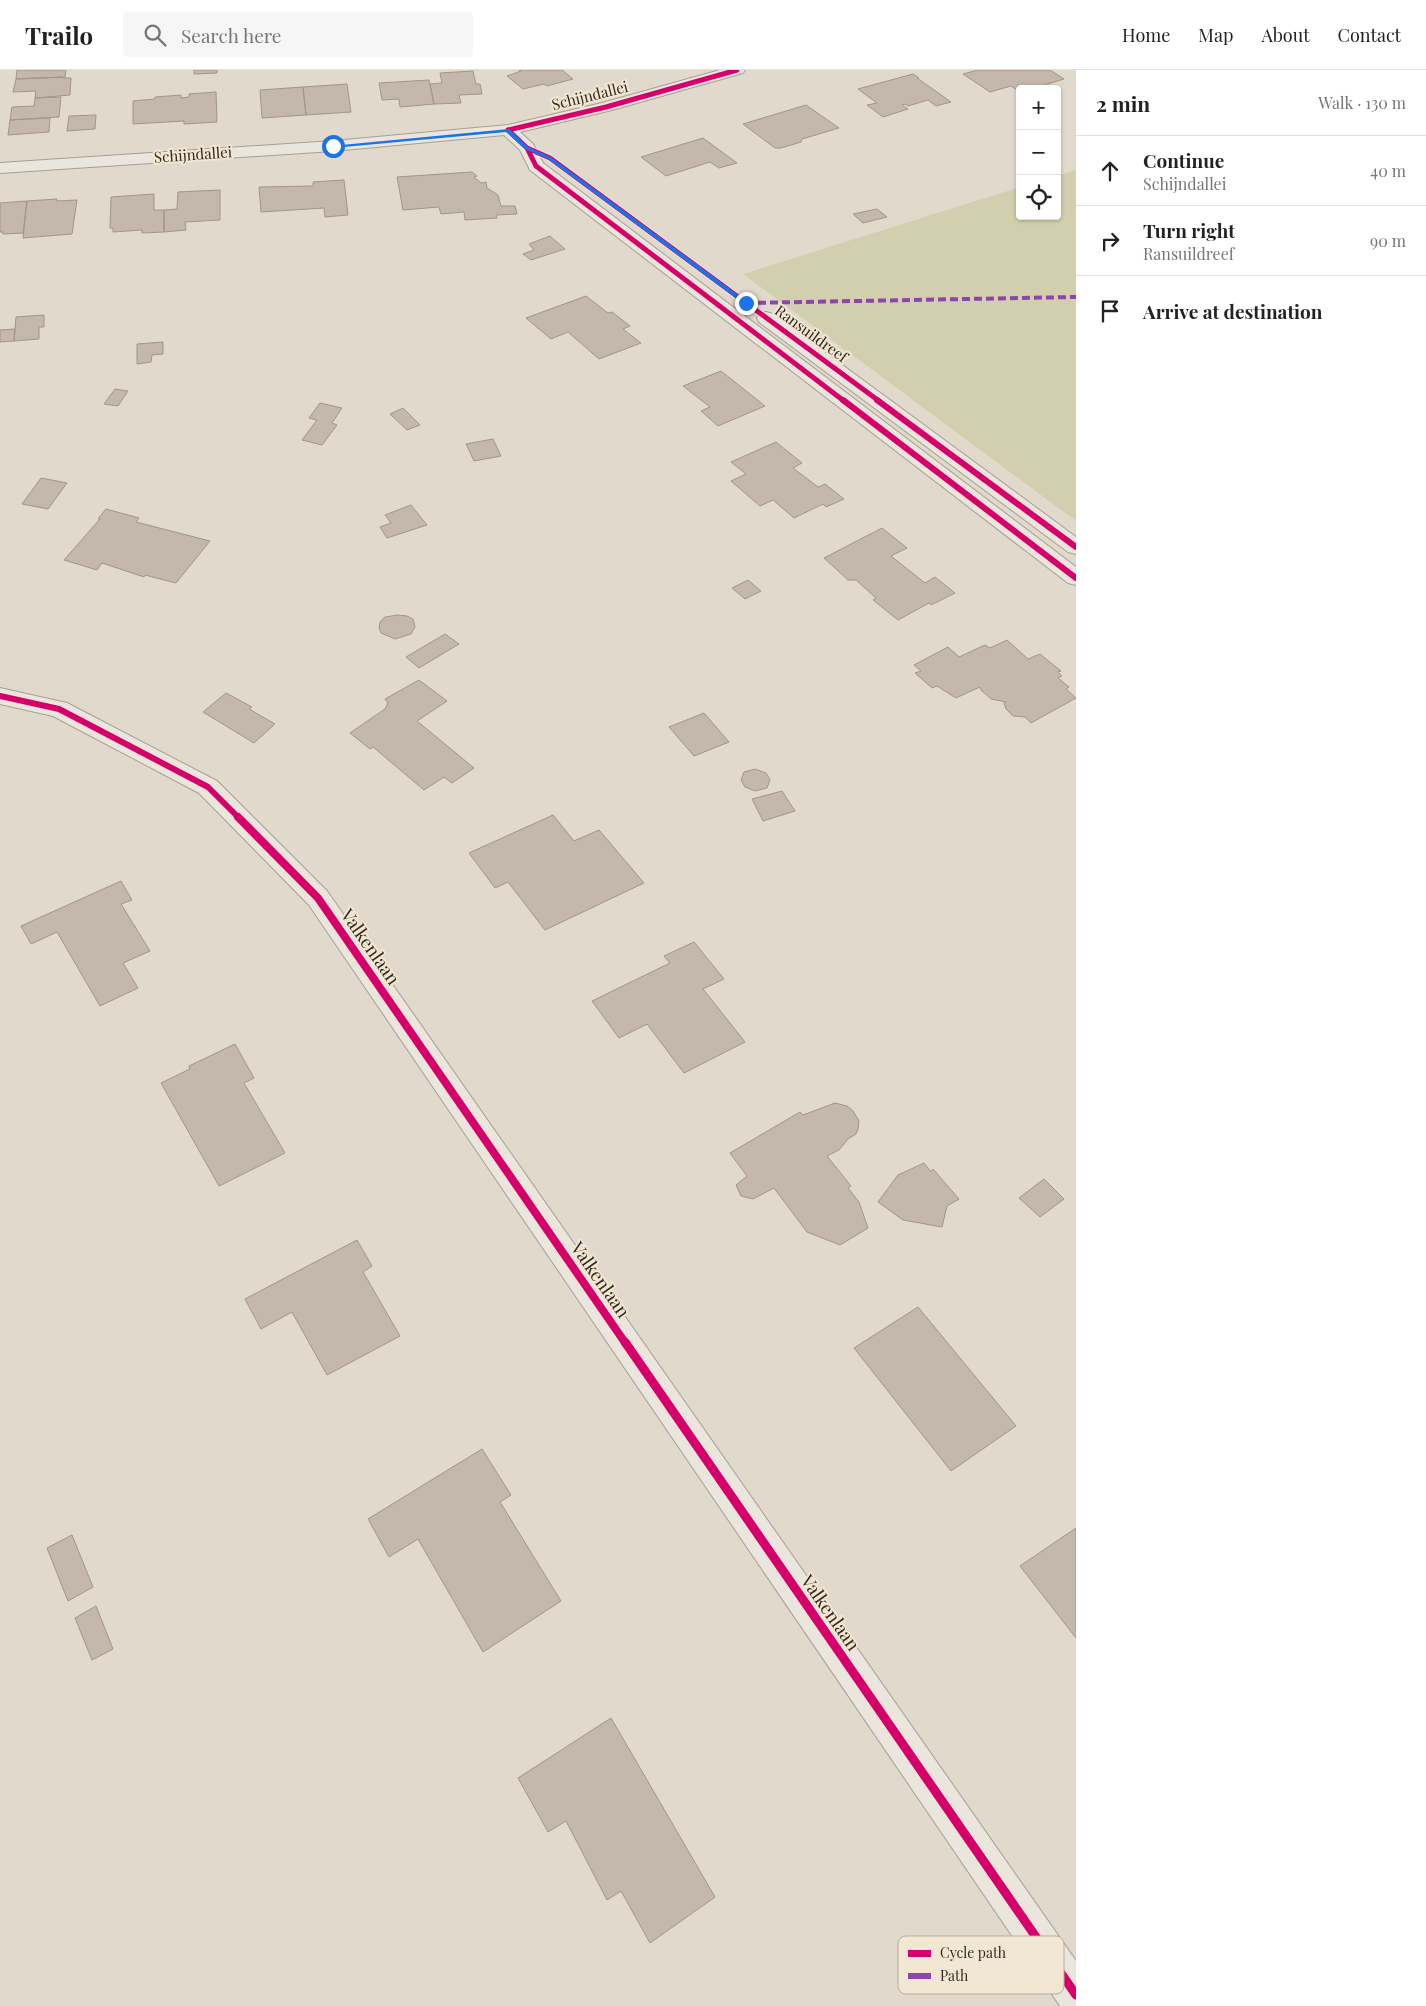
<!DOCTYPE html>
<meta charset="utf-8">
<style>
:root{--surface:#fff;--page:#f6f6f6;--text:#222;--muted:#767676;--line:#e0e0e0}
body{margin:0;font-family:"Playfair Display",serif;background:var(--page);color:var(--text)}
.controls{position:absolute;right:15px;top:15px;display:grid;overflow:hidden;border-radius:5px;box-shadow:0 1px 4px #0004}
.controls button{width:45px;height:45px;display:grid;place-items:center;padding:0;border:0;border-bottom:1px solid var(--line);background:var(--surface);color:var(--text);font:25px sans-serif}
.stop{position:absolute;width:15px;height:15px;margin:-11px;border:4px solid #1a73e8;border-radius:50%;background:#fff}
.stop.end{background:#1a73e8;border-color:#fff;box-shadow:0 1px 5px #0008}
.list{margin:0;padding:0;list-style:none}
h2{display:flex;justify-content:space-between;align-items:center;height:65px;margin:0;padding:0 20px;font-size:21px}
h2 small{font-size:16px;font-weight:400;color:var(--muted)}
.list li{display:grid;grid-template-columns:32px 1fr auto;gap:15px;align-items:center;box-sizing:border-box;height:70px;padding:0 20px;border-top:1px solid var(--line)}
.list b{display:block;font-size:19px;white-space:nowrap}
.list p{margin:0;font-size:16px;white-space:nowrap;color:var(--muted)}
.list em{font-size:16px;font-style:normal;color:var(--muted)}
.icon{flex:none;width:28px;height:28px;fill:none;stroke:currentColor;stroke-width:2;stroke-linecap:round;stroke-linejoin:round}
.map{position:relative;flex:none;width:1076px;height:1936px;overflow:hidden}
header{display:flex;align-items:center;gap:30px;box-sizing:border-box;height:70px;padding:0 25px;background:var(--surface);border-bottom:1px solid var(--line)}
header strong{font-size:24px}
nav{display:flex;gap:28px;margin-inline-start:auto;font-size:18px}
.search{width:350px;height:45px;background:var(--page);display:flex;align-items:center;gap:12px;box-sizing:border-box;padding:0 18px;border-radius:5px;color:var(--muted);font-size:19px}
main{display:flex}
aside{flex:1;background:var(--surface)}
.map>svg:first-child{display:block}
</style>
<header>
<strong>Trailo</strong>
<div class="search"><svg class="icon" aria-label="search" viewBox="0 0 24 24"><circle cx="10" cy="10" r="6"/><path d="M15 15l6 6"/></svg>Search here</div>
<nav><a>Home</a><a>Map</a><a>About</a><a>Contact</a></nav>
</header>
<main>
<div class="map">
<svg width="1076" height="1936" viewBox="0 0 1076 1936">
<rect width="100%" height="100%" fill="#e1d9cc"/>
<!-- green -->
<path fill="#d2cfaf" d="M1076,100V451L743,204L1020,117V146H1057V106Z"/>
<!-- building -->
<path fill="#c4b8ad" stroke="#a1958c" d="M17,0H66L65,7L16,9Z
M194,0H217V3L194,4Z
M519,0H562L573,9L547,16L544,14L523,19L507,6L521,1Z
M978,0H1050L1064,9L1031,19H1020V22L1011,16L990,22L963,4Z
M473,1L476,14H480L482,24L459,25L461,33L434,34L430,14L442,13L440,3Z
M913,4L919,8H917L951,32L936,36L928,30L908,36L905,34L902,35L908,39L883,47L867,35L877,33L858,19Z
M62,7V8H71L70,25L35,28L36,21L13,22L16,9Z
M429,10L434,34L400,37L399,29L382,30L379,13Z
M347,14L351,42L306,45L303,17Z
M303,17L306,45L262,48L260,20Z
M216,22L217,52L184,54V51L133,54V31L155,29V27L181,25V28L189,27V24Z
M61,27L59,47L10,50L12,37L34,36L35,28Z
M806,35L839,58L802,69L801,72L781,78H775L743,54Z
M96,45L95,59L67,61L69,46Z
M50,48L49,62L8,65L10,50Z
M703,68L737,93L719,98L710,92L666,106L641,87Z
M472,102L477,106L474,107L481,113L486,112L487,118L498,125L501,136H515L517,144L496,145L497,148L465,150L464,142L441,144L439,137L403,140L397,107Z
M344,110L348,145L325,147L324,138L261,142L259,117L313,116V112Z
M220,120V150L185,152L186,160L164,162V140L177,139L178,122Z
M154,124V140H164V162L142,163V160L113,162V158H110L111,127Z
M57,129L56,131L77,130L72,164L23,168L27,131Z
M27,131L23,163L3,164V162H0V133Z
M877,139L887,147L863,153L853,144Z
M550,166L565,179L531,190L523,184L534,180L529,174Z
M586,226L608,243L612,242L630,256L623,259L641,273L599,289L568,262L551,269L526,248Z
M44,245V257H39V269L14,271L16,247Z
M15,259L14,271L0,272V260Z
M163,272V284L152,285L151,292L137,294V274Z
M721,301L765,336L718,356L701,341L710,337L683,316Z
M115,319L128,321L118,336L104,334Z
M320,333L342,338L332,353L337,355L322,375L302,370L317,350L309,348Z
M403,338L420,355L407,360L390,344Z
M493,369L501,386L474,391L466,374Z
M776,372L802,393L793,398L818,417L825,414L844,429L826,437L823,434L794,448L773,430L760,436L731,411L746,404L731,392Z
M41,408L67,413L48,439L22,434Z
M411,435L427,455L387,468L380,457L391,453L385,445Z
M106,439L139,448L136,452L210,471L176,513L145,505L144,507L102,493L97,500L64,490L100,449H98Z
M882,458L907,478L891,486L925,513L935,507L955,523L931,535L929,533L898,550L873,530L876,528L856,510H848L824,488Z
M748,510L761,521L745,529L732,518Z
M398,545L407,546L413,549L415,557L411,564L395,569L381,563L379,558L380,552L385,547Z
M445,564L459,574L419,598L406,587Z
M1007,570L1028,589L1040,584L1061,601L1058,602L1062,606L1058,608L1069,617L1066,619L1076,628L1031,653L1025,647L1013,646L1006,639L1004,633L1006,632L991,629L981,620L980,617L956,628L937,616L932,618L915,603L921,601L914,595L948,577L959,587L985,575L990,578Z
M419,610L447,631L417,651L474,698L452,713L444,707L424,720L373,677L370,679L350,663L385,639L388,633L385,629Z
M226,623L252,637L249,639L275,654L254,673L203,642Z
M704,643L729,672L694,686L669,657Z
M755,699L766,703L770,710L767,718L755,721L745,717L741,710L744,702Z
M782,721L795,741L763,751L752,729Z
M553,745L574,771L599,760L644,813L545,860L508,812L495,818L469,783Z
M121,811L132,830L121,834L150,881L123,893L138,918L100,936L57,862L31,874L21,856Z
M694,872L724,909L703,919L745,972L684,1003L647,954L619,968L592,931L670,893L664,886Z
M235,974L254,1008L244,1013L285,1083L219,1116L161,1013L190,999L189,996Z
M835,1033L847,1036L853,1041L859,1051L858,1059L856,1064L848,1069L839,1080L827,1086L851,1116L848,1118L859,1132L868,1158L840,1175L807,1162L774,1118L753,1129L741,1126L736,1115L747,1106L730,1083L800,1042L803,1045Z
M924,1093L931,1102L933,1099L959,1129L947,1136L942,1157L903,1150L878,1132L898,1105Z
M1044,1109L1064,1129L1040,1147L1019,1128Z
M357,1170L372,1196L363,1202L400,1266L327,1305L292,1242L261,1259L245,1229Z
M918,1237L1016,1356L951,1401L854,1278Z
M482,1379L511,1425L500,1432L561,1531L483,1582L418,1469L389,1487L368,1449Z
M1076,1458V1568L1020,1496Z
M72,1465L93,1517L68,1531L47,1478Z
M96,1536L113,1579L92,1590L75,1548Z
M611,1648L715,1827L650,1873L621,1821L607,1830L566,1751L548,1762L518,1708Z"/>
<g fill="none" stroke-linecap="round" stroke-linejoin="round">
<!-- minor casing -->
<g stroke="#a69f95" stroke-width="2">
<path id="minor" d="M720,0H745L743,3L612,40L520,62L533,74L543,93L1076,497V515L1068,513L530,100L520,80L504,65L333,81L0,103V93L333,71L508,55L602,33Z
M766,242L773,244L1076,467V484L1068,482L759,252L757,248L759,244Z
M0,618L67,633L217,711L327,821L1076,1891V1936H1060L309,835L199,723L53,646L0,634Z"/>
</g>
<!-- minor -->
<use href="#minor" fill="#eae5dd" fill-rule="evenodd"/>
<!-- quiet -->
<path stroke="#8e44ad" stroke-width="4" stroke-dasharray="8 4" stroke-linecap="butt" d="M746,233L1076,227"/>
<!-- cycleway-far3 casing -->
<g stroke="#f2e7d2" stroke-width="7">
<path id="cycleway-far3" d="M508,60L527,78L536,96L844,331
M508,60L606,37L737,0
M527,78L550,88L879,331"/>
</g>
<!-- cycleway-far2 casing -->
<g stroke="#f2e7d2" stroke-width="9">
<path id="cycleway-far2" d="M843,330L1076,508
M877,330L1076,477
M0,626L59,639L208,717L239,748"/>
</g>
<!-- cycleway-far1 casing -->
<g stroke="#f2e7d2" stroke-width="11">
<path id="cycleway-far1" d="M238,747L318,828L626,1274"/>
</g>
<!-- cycleway casing -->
<g stroke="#f2e7d2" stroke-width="12">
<path id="cycleway" d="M625,1272L1076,1925"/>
</g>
<!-- cycleway-far3 -->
<use href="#cycleway-far3" stroke="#d6006c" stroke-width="5"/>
<!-- cycleway-far2 -->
<use href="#cycleway-far2" stroke="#d6006c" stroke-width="6"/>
<!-- cycleway-far1 -->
<use href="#cycleway-far1" stroke="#d6006c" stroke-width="8"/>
<!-- cycleway -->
<use href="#cycleway" stroke="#d6006c" stroke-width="9"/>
</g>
<!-- route -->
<path fill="#1a73e8" d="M509,59L528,77L551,87L748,232V234H744L548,89L525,79L506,62L333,78L331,76Z"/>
<g text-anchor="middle" stroke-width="4" stroke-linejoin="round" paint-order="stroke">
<!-- far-street labels -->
<g font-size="15" fill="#34271e" stroke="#f2e7d2">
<text transform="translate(590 26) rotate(-14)" y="5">Schijndallei</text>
<text transform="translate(193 85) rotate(-4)" y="5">Schijndallei</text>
<text transform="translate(811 264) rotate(36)" y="5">Ransuildreef</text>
</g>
<!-- street labels -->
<g font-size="18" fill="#34271e" stroke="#f2e7d2">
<text transform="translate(370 877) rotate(55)" y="6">Valkenlaan</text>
<text transform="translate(600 1210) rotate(55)" y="6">Valkenlaan</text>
<text transform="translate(830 1543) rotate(55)" y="6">Valkenlaan</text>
</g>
</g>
<!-- legend -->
<rect x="898" y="1866" width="166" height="58" rx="8" fill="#f2e7d2" stroke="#b9ad9c" stroke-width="1"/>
<rect x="908" y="1880" width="23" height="7" fill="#d6006c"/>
<rect x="908" y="1903" width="23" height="6" fill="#8e44ad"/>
<g font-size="14" fill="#34271e">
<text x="940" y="1888">Cycle path</text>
<text x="940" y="1911">Path</text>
</g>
</svg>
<div class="controls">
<button>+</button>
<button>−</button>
<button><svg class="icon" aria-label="locate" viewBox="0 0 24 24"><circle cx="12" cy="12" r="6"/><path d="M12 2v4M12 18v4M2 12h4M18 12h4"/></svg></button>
</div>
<div class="stop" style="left:333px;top:76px"></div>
<div class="stop end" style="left:746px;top:233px"></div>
</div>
<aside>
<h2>2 min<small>Walk · 130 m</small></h2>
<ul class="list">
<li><svg class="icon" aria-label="ahead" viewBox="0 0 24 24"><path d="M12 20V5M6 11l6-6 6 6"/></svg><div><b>Continue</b><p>Schijndallei</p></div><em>40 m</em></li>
<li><svg class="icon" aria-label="right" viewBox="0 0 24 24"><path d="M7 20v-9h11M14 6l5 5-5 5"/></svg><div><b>Turn right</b><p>Ransuildreef</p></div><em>90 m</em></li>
<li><svg class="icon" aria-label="arrive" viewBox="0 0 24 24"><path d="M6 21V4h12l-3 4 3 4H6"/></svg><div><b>Arrive at destination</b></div></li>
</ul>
</aside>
</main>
